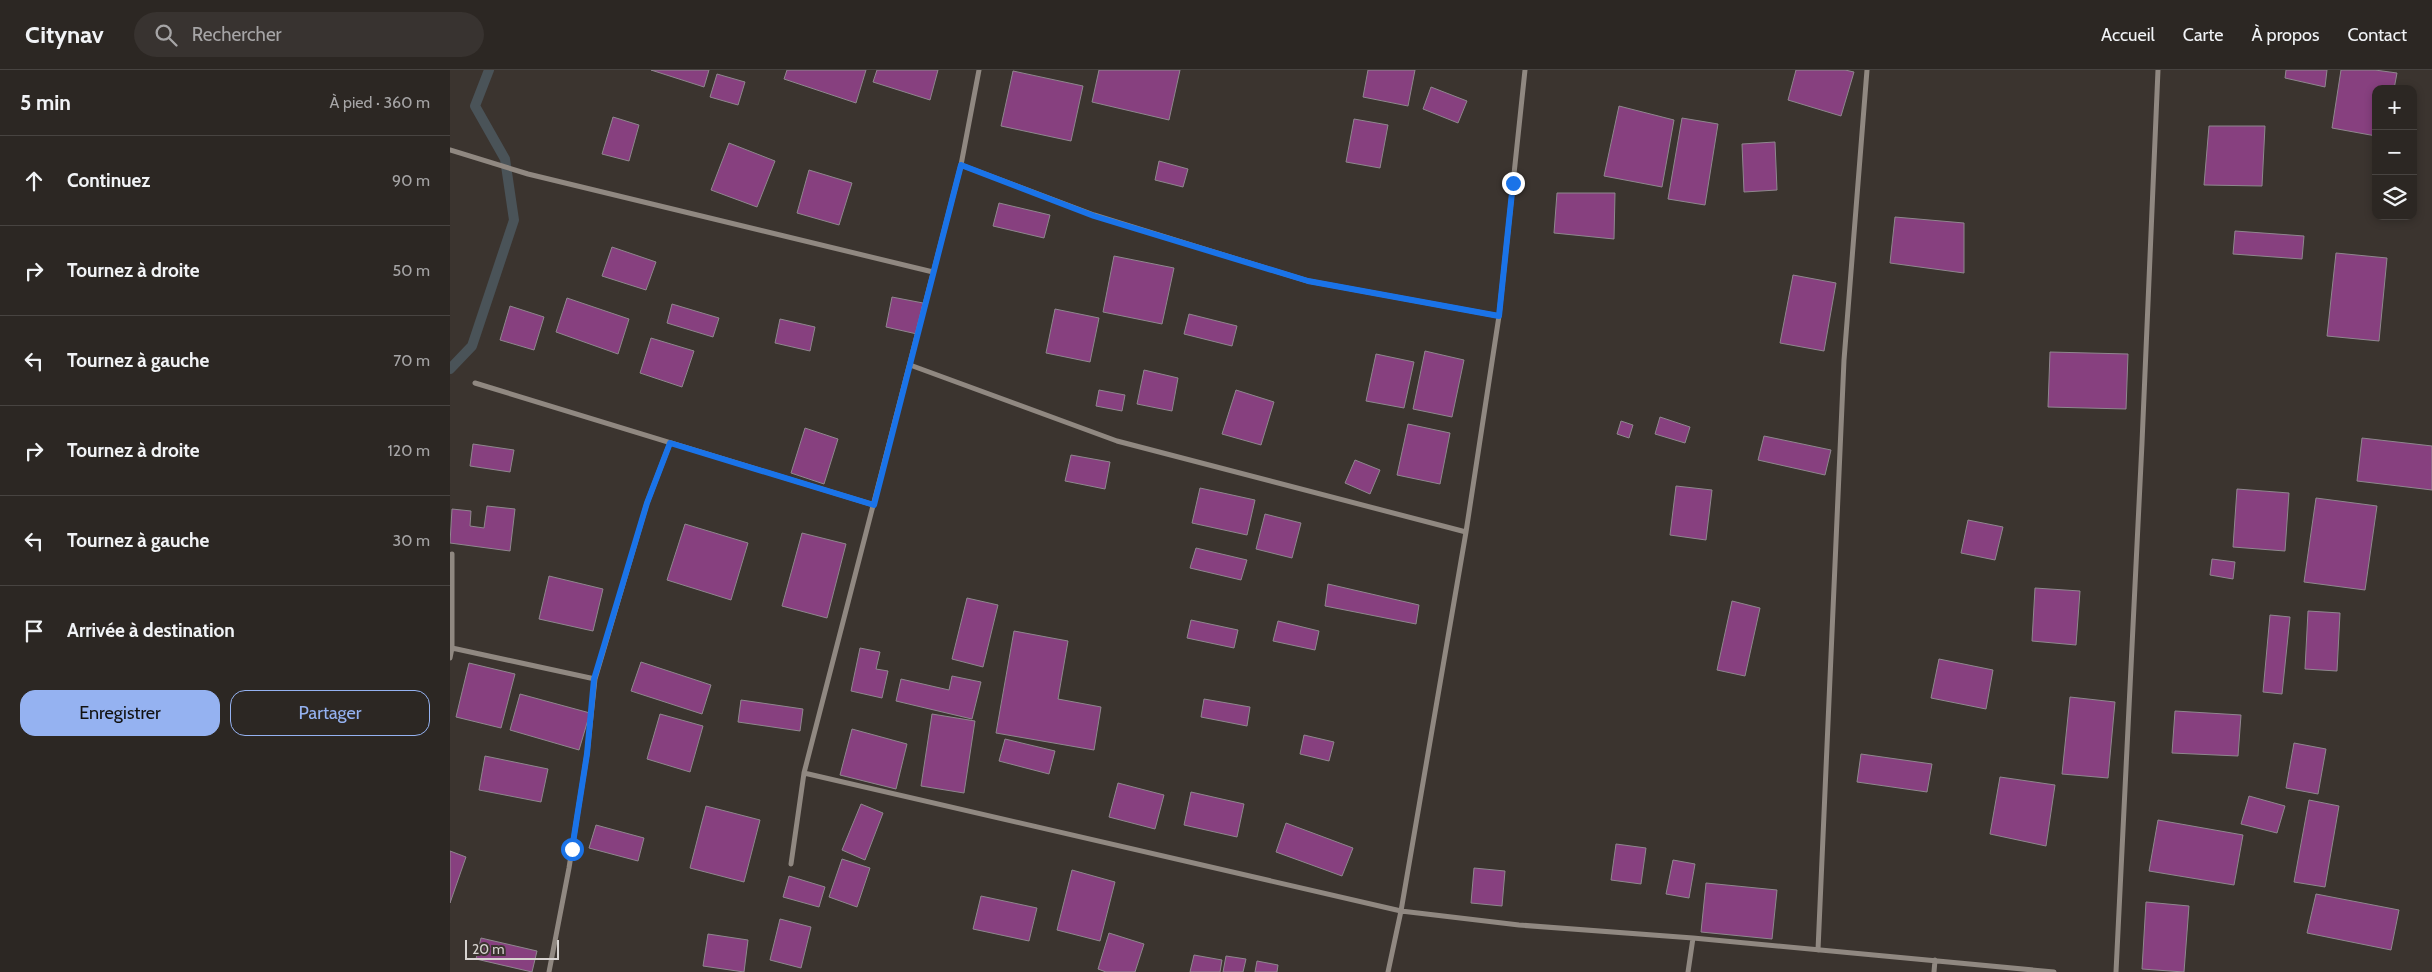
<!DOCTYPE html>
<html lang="fr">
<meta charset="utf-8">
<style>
:root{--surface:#2c2723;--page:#383330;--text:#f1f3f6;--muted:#a6a5a6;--line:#484441;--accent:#95b2f1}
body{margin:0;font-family:Cabin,sans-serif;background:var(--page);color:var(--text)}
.controls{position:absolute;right:15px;top:15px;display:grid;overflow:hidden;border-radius:10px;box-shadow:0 2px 8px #0003}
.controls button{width:45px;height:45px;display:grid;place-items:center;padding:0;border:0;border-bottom:1px solid var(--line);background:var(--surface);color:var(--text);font:25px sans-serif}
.scale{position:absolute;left:15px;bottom:12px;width:94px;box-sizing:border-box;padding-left:5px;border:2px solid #d7d3d0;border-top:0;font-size:14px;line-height:18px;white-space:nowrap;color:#d7d3d0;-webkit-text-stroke:4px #3b342f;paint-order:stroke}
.stop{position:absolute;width:15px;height:15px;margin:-11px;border:4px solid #1a73e8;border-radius:50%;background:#fff}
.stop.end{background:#1a73e8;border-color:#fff;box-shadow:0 1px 5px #0008}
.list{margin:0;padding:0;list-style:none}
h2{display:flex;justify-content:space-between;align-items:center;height:65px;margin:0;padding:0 20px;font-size:21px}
h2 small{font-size:16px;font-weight:400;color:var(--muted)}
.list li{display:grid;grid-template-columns:32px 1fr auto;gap:15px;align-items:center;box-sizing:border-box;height:90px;padding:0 20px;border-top:1px solid var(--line)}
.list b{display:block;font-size:19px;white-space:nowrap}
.list em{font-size:16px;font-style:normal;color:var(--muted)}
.actions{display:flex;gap:10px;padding:15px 20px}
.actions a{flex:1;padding:11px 0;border:1px solid var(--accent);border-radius:15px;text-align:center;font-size:18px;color:var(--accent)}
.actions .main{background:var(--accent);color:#111}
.icon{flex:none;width:28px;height:28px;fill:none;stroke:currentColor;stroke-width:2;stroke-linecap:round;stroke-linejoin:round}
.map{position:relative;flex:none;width:1982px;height:902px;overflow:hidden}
header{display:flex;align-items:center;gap:30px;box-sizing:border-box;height:70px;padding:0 25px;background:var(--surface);border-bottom:1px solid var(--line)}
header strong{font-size:24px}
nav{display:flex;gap:28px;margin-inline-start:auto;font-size:18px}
.search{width:350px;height:45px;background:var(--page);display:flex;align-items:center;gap:12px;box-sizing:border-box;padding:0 18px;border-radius:28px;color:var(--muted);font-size:19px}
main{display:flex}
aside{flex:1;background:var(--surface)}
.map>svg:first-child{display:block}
</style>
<header>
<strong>Citynav</strong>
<div class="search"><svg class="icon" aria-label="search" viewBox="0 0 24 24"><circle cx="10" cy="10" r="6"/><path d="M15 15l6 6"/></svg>Rechercher</div>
<nav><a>Accueil</a><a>Carte</a><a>À propos</a><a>Contact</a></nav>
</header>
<main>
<aside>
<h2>5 min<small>À pied · 360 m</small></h2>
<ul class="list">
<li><svg class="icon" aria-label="ahead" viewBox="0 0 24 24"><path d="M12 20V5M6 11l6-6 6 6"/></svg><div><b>Continuez</b></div><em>90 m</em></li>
<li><svg class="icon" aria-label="right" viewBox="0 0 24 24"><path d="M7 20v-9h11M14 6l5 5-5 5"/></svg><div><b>Tournez à droite</b></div><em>50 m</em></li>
<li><svg class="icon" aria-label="left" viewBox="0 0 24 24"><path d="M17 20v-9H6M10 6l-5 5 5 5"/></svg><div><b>Tournez à gauche</b></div><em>70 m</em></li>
<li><svg class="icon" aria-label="right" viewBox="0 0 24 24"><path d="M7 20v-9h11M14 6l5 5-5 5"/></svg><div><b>Tournez à droite</b></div><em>120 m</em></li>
<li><svg class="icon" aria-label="left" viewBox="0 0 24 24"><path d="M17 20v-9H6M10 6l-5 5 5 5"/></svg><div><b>Tournez à gauche</b></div><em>30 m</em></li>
<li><svg class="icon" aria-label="arrive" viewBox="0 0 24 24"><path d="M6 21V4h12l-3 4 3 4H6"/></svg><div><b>Arrivée à destination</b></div></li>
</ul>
<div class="actions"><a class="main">Enregistrer</a><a>Partager</a></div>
</aside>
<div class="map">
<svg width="1982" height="902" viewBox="0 0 1982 902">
<rect width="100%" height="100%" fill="#3b342f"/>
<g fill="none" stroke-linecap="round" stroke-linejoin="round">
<!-- stream -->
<path stroke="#4a5358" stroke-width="10" d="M0,299L22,276L64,150L55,89L25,36L39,0"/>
</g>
<!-- building -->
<path fill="#87407f" stroke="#8f878e" d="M201,0H259L254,17Z
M337,0H416L406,33L334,9Z
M427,0H488L480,30L423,12Z
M649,0H730L719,50L642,32Z
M918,0H965L958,36L913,27Z
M1346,0H1395L1404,2L1391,46L1338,30Z
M1836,0H1877L1875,17L1835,8Z
M1891,0H1925L1947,3L1944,19H1926V66L1882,58Z
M563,1L633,16L621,71L551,56Z
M267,4L295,12L288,35L260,27Z
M981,17L1017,31L1008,53L973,39Z
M1169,36L1224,50L1212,117L1154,106Z
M163,47L189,55L179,91L152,84Z
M1232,48L1268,54L1255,135L1218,129Z
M904,49L938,55L930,98L896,92Z
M1759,56H1815L1812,116L1754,115Z
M1325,72L1327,120L1294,122L1292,74Z
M279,73L325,91L307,137L261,120Z
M709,91L738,99L733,117L705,110Z
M359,100L402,113L389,155L347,143Z
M1107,123H1165L1164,169L1104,163Z
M549,133L600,145L594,168L543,156Z
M1445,147L1514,153V203L1440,193Z
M1785,161L1854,166L1852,189L1783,184Z
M162,177L206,192L196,220L152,206Z
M1886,183L1937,188L1929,271L1877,266Z
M664,186L724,198L712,254L653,242Z
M1343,205L1386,213L1374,281L1330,273Z
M442,227L473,233L467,264L436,257Z
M117,228L179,249L168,284L106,262Z
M222,234L269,248L263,267L217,253Z
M60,236L94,247L84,280L50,270Z
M605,239L649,248L640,292L596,283Z
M739,244L787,256L782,276L734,264Z
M330,249L365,257L360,281L325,273Z
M201,268L244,281L232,317L190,303Z
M975,281L1014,290L1002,347L963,339Z
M1600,282L1678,284L1676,339L1598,337Z
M926,284L964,292L954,338L916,331Z
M694,300L728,308L722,341L687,334Z
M649,320L675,325L672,341L646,336Z
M786,320L824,332L811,375L772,364Z
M1210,347L1240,357L1235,373L1205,364Z
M1171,351L1183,355L1179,368L1167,364Z
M958,354L1000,363L990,414L947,405Z
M355,358L388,369L374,414L341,403Z
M1314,366L1381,380L1375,405L1308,390Z
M1912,368L1982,376V420L1907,411Z
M23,374L64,380L60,402L20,396Z
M621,385L660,392L655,419L615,411Z
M905,390L930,400L920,424L895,413Z
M1226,416L1262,420L1256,470L1220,465Z
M750,418L805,430L797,465L742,453Z
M1787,419L1839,423L1835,481L1783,477Z
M1866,428L1927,436L1915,520L1854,512Z
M37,436L65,439L60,481L0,473L2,439L21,441L20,456L34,458Z
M815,444L851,453L842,488L806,479Z
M1518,450L1553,457L1545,490L1511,483Z
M235,454L298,473L281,530L217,510Z
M352,463L396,474L377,548L332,536Z
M746,478L797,490L791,510L740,498Z
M1762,489L1785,492L1783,509L1760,505Z
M99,506L153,519L143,561L89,549Z
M878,514L969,535L966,554L875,536Z
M1585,518L1630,521L1626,575L1582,571Z
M517,528L548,535L533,597L502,589Z
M1282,531L1310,538L1295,606L1267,600Z
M1858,541L1890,543L1887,601L1855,599Z
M1820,545L1840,547L1832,624L1813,622Z
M741,550L788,560L784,578L737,568Z
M828,551L869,561L865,580L823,571Z
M564,561L618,571L608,629L651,637L644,680L546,663Z
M410,578L430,582L426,599L438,601L432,628L401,621Z
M1489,589L1543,600L1536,639L1481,628Z
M191,592L261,615L252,644L181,621Z
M19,593L65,604L51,658L6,647Z
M502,606L531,612L522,649L446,631L451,609L499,620Z
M70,624L140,643L129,680L60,660Z
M1620,627L1665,632L1658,708L1612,704Z
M754,629L800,637L797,656L751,647Z
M291,630L353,639L350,661L288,652Z
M1725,641L1791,645L1788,686L1722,683Z
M210,644L253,656L240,702L197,689Z
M482,644L525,651L514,723L471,716Z
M402,659L457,674L446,719L390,705Z
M854,665L884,672L879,691L850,684Z
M555,669L605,681L599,704L549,691Z
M1844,673L1876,679L1868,724L1836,718Z
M1411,684L1482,694L1477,722L1407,712Z
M35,686L98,699L91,732L29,720Z
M1550,707L1605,715L1596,776L1540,764Z
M668,713L714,725L705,759L659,747Z
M741,722L794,734L787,767L734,755Z
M1799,726L1835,736L1827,763L1791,754Z
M1859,730L1889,736L1875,817L1844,812Z
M411,734L433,743L415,790L392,780Z
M256,736L310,750L294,812L240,798Z
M1708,750L1793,765L1784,815L1699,801Z
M836,753L903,778L892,806L826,782Z
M146,755L194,768L188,791L139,778Z
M1166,774L1196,778L1191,814L1161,810Z
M0,781L16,787L0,833Z
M392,789L420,798L407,837L379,827Z
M1223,790L1245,794L1239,828L1216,824Z
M1024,798L1055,801L1052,836L1021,833Z
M622,800L665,812L650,871L607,860Z
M339,806L375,817L369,837L333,827Z
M1256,813L1327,820L1322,869L1251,862Z
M1866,824L1949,840L1941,880L1857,863Z
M531,826L587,838L579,871L523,859Z
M1696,832L1739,836L1734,902L1692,899Z
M330,849L361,857L351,898L320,890Z
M659,863L694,874L685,902H656L648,899Z
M258,864L298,870L294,902L253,896Z
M31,868L87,881L82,902L26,889Z
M744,885L772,890L770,902H740Z
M776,886L796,889L793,902H773Z
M807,891L828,895L827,902H805Z"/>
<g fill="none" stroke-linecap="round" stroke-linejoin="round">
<!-- street -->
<path stroke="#908881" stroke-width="5" d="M0,80L78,104L483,202
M511,95L644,145L858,211L1049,246
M460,295L667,371L1016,462
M25,313L424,435
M2,578V484
M0,588L2,578L145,609
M354,703L951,841L1069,855L1243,868
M341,794L354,703L511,95L529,0
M1368,880L1394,290L1417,0
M99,902L119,798L137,684L145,609L197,433L220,373
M938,902L951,841L1016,462L1049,246L1075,0
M1238,902L1243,868L1604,902
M1484,902L1485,890
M1666,902L1692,373L1708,0"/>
</g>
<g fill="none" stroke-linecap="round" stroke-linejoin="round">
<!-- route -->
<path stroke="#1a73e8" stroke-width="6" d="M122,779L137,684L144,609L197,433L220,373L424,435L511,95L644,146L858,211L1049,246L1063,113"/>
</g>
</svg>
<div class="controls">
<button>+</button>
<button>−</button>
<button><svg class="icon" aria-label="layers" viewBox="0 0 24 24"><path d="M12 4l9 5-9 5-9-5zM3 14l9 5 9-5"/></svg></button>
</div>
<div class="scale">20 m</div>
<div class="stop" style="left:122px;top:779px"></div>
<div class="stop end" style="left:1063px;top:113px"></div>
</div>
</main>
